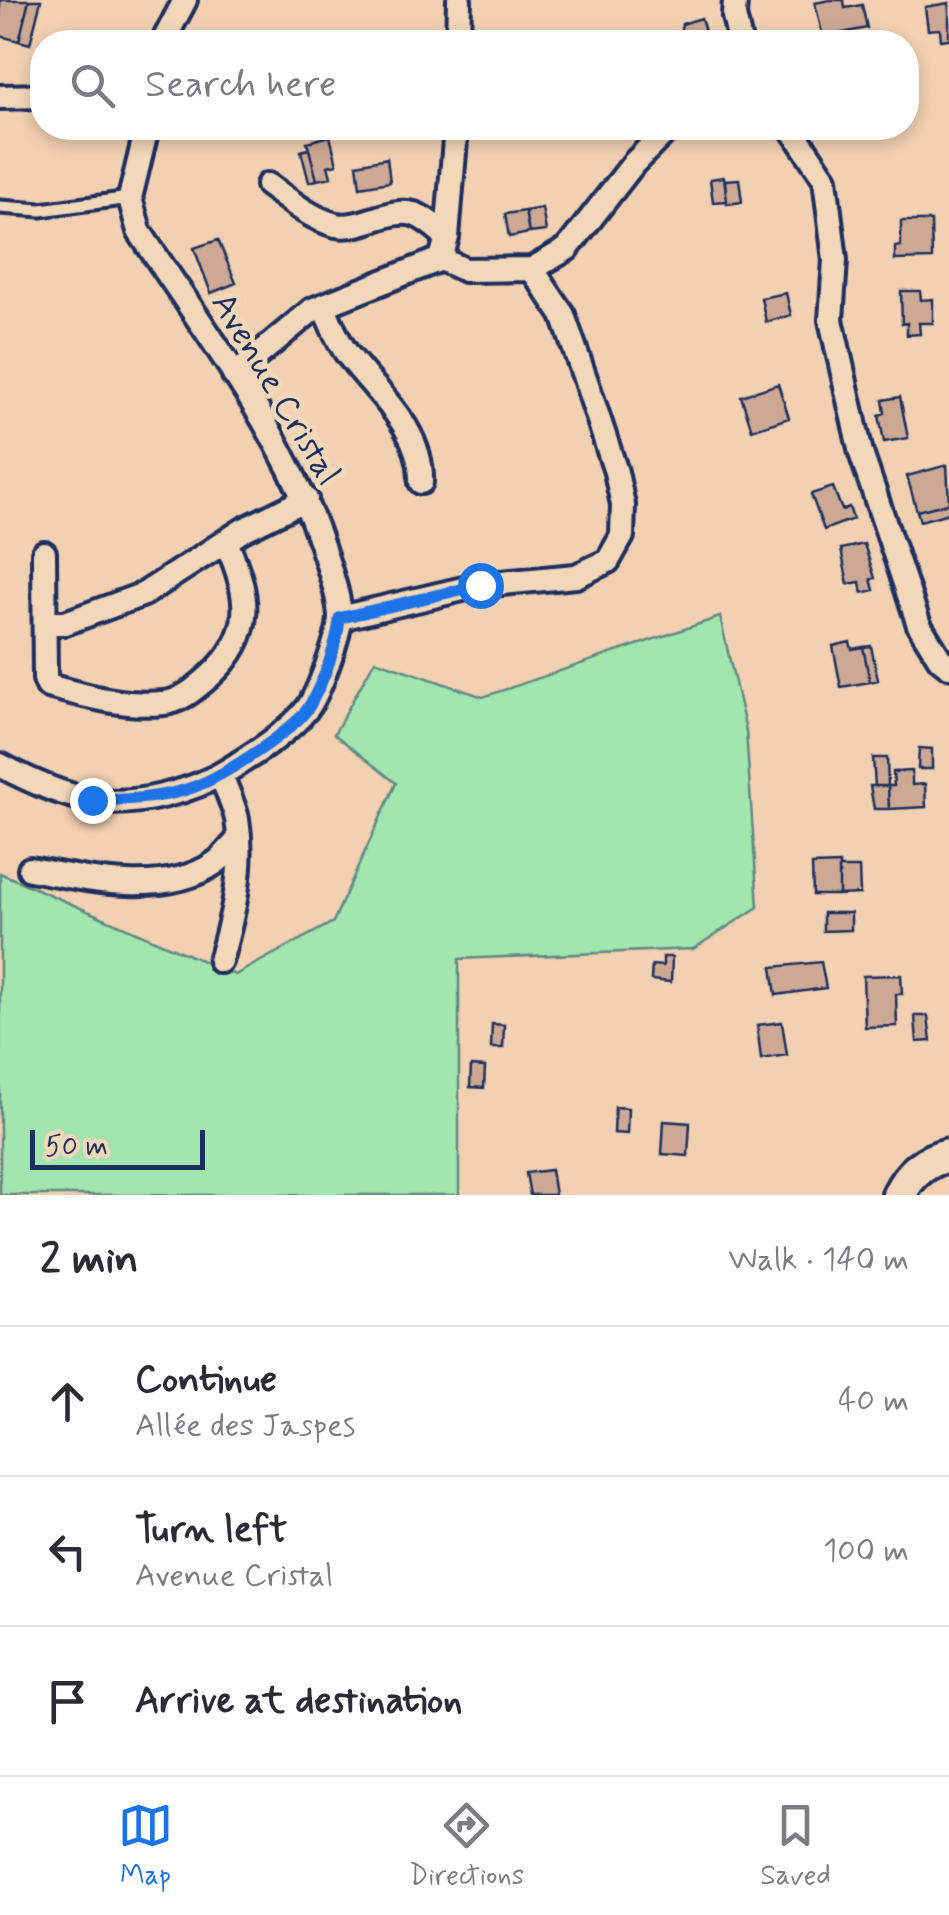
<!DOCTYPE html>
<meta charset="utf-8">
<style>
:root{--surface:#fff;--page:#f7f7f7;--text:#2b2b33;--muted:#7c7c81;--line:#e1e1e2;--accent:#1a73e8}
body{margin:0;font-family:Mynerve,sans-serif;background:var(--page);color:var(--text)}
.scale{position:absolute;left:30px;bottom:25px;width:175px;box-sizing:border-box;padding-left:10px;border:5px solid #1b2f5e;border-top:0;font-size:28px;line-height:35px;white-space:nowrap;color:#1b2f5e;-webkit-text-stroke:8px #f3d7b9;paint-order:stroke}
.stop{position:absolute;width:30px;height:30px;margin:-22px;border:8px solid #1a73e8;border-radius:50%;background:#fff}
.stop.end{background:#1a73e8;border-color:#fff;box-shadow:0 2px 10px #0008}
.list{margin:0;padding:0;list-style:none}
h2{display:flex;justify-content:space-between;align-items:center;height:130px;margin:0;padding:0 40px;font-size:42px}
h2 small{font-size:32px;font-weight:400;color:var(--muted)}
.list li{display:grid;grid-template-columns:65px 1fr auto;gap:30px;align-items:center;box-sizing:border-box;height:150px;padding:0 40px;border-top:2px solid var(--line)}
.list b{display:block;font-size:38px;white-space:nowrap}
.list p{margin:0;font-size:32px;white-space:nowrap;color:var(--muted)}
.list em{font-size:32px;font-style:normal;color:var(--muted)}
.icon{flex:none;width:55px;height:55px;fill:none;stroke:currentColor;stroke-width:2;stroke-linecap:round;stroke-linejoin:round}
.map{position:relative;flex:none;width:949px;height:1195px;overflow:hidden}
.search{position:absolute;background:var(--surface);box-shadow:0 5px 15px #0003;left:30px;right:30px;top:30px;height:110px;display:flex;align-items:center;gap:25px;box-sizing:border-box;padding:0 35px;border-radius:40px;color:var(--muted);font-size:38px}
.sheet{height:580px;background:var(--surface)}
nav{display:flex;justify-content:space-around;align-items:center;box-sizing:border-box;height:140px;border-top:2px solid var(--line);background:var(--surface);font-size:28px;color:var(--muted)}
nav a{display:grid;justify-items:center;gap:5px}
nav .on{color:var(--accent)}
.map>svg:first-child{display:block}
</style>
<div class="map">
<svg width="949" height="1195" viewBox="0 0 949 1195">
<rect width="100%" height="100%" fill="#f2d0b1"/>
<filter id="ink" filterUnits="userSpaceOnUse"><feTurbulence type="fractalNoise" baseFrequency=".01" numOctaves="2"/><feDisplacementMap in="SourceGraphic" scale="20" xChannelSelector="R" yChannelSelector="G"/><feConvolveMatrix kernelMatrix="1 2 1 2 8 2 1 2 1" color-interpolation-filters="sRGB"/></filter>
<g filter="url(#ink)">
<!-- green -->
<path fill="#a3e5ae" stroke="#5f8a86" stroke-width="2.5" d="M720,617L746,731L758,907L693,949L459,959V1195H0V873L235,975L333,922L396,783L334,734L375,660L483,697Z"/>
<!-- building -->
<path fill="#cda995" stroke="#1b2f5e" stroke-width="2.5" d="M0,0H29L19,41L0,36Z
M29,0H41L30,44L19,41Z
M830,0H844L845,8L862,5L867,28L823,37L815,3Z
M949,3V39L941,40L940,29L928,30L925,7Z
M701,18L708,42H671L679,38L682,24Z
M330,136L337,164L328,166L331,177L317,180L307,142Z
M309,149L317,180L309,182L301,151Z
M387,158L390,182L360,187L357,164Z
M724,177L727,201L713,202L710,179Z
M739,179L742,202L727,204L725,180Z
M542,208L546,231L529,233L525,211Z
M525,211L529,233L509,237L505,214Z
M901,221H931L932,259L895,260V247L901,246Z
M218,240L236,283L211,293L194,248Z
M901,291H920L921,300L933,299V323H919L920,334L907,335V323L902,324Z
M786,293L791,315L766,322L761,298Z
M778,384L789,418L752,430L741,396Z
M900,397L908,438L884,442L879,415L885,413L883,400Z
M947,465L949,503L917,511L907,476Z
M833,487L842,510L849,507L853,519L824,530L811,494Z
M949,503V513L920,521L917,511Z
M864,544L875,578L871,579L874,590L862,593L860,582L848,584L841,549Z
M850,642L852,649L863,647L870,682L841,687L833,646Z
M871,646L878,680L870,682L863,647Z
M919,748L932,749V769H918Z
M873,758H887L888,786H875Z
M912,771V785L925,784L926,807L889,809L888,786H894L893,772Z
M870,786H888L889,809H874Z
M839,864V895H813L812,865Z
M839,868H859L860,894L839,895Z
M823,913H851V930L823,931Z
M663,957H672L671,982L651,980L652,965L663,966Z
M821,962L826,988L776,995L772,967Z
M901,975L902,994H896L897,1026L865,1027L863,976Z
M915,1016H928L931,1041L917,1042Z
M782,1022L787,1055L761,1059L757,1025Z
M492,1024L504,1025L503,1048H491Z
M471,1066L485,1067L484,1088L470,1087Z
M615,1107L628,1108L627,1134L614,1133Z
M664,1121L690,1123L688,1156L662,1154Z
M551,1170L555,1195H530L526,1173Z"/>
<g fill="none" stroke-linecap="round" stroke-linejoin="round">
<!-- lane casing -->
<g stroke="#1b2f5e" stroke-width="19">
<path id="lane" d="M0,207L41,210L130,198"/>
</g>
<!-- street casing -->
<g stroke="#1b2f5e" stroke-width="30">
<path id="street" d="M735,0L734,16L740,42
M163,42L185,0
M458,42L459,0
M0,97L42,96
M791,128L825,179L835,260L831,320L861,453L919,625L940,659L949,666
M268,185C288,199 311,219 336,225C362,230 389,207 414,214C426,218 437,229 447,237L441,259
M447,237L456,128
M441,259L465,270L532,269L567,249L634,163L669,128
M323,306C331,322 337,341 348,355C377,393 423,430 421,482
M234,375L312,310L441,259
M44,553L45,679L48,686C86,696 124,707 164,703C181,702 197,687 210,676C256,634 250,595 226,542
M340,618L480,585L576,576L608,561L622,536L623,505L616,472L588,387L563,315L532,269
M47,623H65L144,594L243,530L306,499
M0,765C28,780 60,795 92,800C136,807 193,792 230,769C255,753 288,733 307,709C318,695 340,635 340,617C339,597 332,577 326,558C289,438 207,335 139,231L130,198L147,128
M30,869C85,879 165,898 215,863C223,858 230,848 237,841
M220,961C233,916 245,866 237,819C234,805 226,789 221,775"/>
</g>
<!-- secondary casing -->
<g stroke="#1b2f5e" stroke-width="40">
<path id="secondary" d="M899,1195C909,1174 925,1160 949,1155"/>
</g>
<!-- lane -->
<use href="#lane" stroke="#f3d7b9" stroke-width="11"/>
<!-- street -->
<use href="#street" stroke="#f3d7b9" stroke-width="22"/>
<!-- secondary -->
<use href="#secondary" stroke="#f3d7b9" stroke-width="32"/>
</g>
</g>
<g fill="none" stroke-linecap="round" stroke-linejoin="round" filter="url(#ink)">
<!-- route -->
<path stroke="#1a73e8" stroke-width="12" d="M92,800C124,800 160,799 191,788C220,778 295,731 310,705C324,679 336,647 340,618L480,585"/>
</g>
<g text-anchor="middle" stroke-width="10" stroke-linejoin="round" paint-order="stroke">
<!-- street labels -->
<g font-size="35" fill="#1b2f5e" stroke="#f3d7b9">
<text transform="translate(277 388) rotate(59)" y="12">Avenue Cristal</text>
</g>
</g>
</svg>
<div class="scale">50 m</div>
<div class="stop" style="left:480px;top:585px"></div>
<div class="stop end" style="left:92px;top:800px"></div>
<div class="search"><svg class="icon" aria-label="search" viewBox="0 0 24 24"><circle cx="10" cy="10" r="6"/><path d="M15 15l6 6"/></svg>Search here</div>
</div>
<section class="sheet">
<h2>2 min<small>Walk · 140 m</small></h2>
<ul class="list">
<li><svg class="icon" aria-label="ahead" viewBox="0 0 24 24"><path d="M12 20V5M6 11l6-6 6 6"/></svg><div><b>Continue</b><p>Allée des Jaspes</p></div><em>40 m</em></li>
<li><svg class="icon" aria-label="left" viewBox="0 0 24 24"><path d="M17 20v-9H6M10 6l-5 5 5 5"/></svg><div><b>Turn left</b><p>Avenue Cristal</p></div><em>100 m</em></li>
<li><svg class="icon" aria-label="arrive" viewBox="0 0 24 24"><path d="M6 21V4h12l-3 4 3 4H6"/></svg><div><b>Arrive at destination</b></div></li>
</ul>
</section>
<nav>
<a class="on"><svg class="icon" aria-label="map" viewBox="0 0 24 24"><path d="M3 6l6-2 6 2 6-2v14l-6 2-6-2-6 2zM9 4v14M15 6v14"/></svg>Map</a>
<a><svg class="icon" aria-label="directions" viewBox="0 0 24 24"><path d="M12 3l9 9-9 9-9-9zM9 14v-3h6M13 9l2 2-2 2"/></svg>Directions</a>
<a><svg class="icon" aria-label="saved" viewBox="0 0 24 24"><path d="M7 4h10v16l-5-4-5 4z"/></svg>Saved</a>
</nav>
